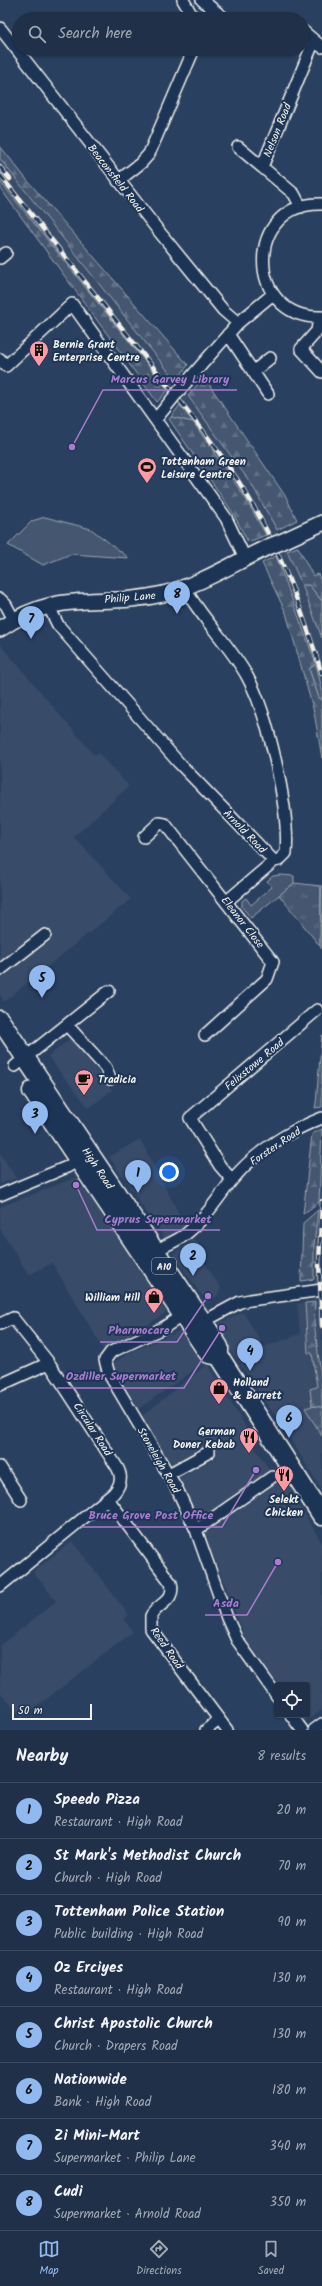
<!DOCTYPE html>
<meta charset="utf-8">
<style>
:root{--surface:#203048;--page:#28384f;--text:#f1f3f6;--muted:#a2a9b4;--line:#3d4b60;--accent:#90b9f0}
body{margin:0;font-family:Kalam,sans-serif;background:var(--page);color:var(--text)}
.controls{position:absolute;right:12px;bottom:12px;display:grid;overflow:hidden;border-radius:4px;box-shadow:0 1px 3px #0004}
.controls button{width:36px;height:36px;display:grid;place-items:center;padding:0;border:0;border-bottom:1px solid var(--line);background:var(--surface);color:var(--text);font:20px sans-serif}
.scale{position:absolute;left:12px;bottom:10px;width:80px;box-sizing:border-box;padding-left:4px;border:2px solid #f4f1e8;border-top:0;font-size:11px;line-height:14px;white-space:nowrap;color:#f4f1e8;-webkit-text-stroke:3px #1d3557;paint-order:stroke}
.you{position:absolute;left:169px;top:1172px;width:14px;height:14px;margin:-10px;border:3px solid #fff;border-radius:50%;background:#1a73e8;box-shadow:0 0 0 6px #1a73e833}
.badge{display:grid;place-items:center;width:26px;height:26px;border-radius:50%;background:var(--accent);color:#111;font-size:13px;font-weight:700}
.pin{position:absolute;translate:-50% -33px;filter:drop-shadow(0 1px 2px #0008)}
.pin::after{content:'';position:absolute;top:21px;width:14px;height:12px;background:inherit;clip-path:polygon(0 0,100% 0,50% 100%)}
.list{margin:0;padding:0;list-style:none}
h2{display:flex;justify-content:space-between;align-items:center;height:52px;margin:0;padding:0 16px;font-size:17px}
h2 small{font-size:13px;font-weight:400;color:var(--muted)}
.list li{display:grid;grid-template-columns:26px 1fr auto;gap:12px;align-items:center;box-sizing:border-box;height:56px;padding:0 16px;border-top:1px solid var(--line)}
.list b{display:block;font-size:15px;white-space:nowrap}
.list p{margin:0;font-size:13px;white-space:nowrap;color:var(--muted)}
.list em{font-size:13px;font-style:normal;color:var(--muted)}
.icon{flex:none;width:22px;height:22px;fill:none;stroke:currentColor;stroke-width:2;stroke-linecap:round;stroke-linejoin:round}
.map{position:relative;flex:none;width:322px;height:1730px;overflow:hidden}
.search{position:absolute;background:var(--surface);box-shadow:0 1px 3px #0004;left:12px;right:12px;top:12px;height:44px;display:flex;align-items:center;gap:10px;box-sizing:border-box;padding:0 14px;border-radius:22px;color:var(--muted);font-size:15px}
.sheet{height:500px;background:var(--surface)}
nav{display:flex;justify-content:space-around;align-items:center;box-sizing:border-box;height:56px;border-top:1px solid var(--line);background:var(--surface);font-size:11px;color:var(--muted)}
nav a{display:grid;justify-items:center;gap:2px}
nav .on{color:var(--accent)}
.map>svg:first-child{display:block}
</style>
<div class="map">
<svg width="322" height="1730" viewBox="0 0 322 1730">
<defs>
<pattern id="grass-tufts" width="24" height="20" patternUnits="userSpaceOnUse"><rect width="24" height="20" fill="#445771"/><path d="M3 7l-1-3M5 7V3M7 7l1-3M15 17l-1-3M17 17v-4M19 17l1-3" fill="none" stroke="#607085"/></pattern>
<pattern id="forest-firs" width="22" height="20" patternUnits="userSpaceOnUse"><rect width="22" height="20" fill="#445771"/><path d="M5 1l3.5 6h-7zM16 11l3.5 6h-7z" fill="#607085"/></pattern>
</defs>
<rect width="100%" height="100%" fill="#2a4060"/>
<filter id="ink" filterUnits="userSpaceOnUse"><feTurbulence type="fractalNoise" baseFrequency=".025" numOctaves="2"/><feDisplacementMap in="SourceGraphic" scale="8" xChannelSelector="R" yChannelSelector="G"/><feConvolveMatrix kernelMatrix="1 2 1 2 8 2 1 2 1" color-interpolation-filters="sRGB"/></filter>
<g filter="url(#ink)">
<!-- built -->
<path fill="#374c69" d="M0,159L193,403L234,459L268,511L295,568L322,638V689L309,643L286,580L275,553L244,496L188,416L0,181Z
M0,644L94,755L98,753L129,786L74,837L131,899L4,1002L0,995Z
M71,1038L112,1090L89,1108L48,1057Z
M140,1139L185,1225L165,1239L109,1157Z
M0,1153L16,1178L0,1184Z
M322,1156V1383L313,1314H315L314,1245Z
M77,1177L166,1311L164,1314L105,1352L52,1263L29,1275L0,1229V1207Z
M195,1239L205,1254L201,1257L221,1288L217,1296L207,1303L173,1254Z
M305,1303L308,1352H312L317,1388L310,1389L312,1406L305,1409L322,1436V1491L287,1433L217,1331L220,1323L243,1312L264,1347L300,1334L297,1304Z
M179,1331L203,1364L138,1409L112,1364L129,1353Z
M207,1364L247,1429L244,1431L275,1478L281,1474L322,1543V1710L305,1722L300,1715H307V1685H277L249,1648L219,1569L178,1477L216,1458L207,1445L171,1465L142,1416Z
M72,1541L129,1615L124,1619L133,1632L22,1718L0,1692V1646L56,1601L33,1572Z"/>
<!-- grass -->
<path fill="url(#grass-tufts)" stroke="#9ca4ac" d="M180,405L193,422L171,417Z
M302,585H309L322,601V638Z
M316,664L322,689V699L319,698L309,669Z
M294,883L321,886L320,946L279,895Z
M312,1406L322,1407V1436L305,1408Z"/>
<!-- forest -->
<path fill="url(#forest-firs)" stroke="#9ca4ac" d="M0,146L27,180L188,365L176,381L0,159Z
M0,181L168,390L157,402L0,188Z
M204,377L286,497L297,520L277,530L252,485L188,396Z
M171,417L193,422L244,496L266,535L248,542L233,513L169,419Z
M298,547L313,576L318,574L322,585V601L309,585H302L287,551Z
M276,556L316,664L309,669L319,698L322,699V758L314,712L286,613L262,563Z
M321,886H322V949L320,946Z
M322,1035V1107L315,1108L316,1103Z
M322,1129L319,1202L303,1214L312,1134Z
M318,1210L314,1245V1279L301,1281L303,1223Z
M315,1302L314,1322L322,1383V1407L312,1406L310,1389L317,1387L312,1353H308L305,1303Z"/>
<!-- green -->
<path fill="#445771" stroke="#9ca4ac" d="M45,517L91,529L129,558L71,554L43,565L8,545L32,521Z
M280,875L294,876V883L251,918L242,907V901L246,898L251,905L272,887L267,881L273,876Z"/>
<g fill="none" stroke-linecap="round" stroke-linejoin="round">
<!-- minor casing -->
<g stroke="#f4f1e8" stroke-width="14">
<path id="minor" d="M183,0L194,19
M202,0L225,19
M0,28L157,229L223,310L238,323
M303,31L322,47
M238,147L262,167
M118,181L141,163L149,154L194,49
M322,204C244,201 244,320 322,317
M301,207L294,194L262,167L314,41
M0,258L6,253
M319,317L317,331L301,349L322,372
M228,334L268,394
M0,359L6,366L72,304L226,518L245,558
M253,372L270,358
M184,385L238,323L273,294
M156,419L173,398
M184,587C202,619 229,644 247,676C268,713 290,811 286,853L279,860L274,861
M0,599L6,605L14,620
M48,605L58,625L179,763L274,861
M144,837L159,823L165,824L273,962L267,979L205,1035
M227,901L274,861
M0,970L45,935
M67,1025L106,1068L110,1079
M15,1066L109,991
M232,1180L220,1166L190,1118L317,1010
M0,1195L67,1167L83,1157
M151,1253C163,1246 176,1242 186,1234C205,1219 217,1199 232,1180C255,1152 289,1131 322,1118
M188,1312L163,1328L111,1352L105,1360L109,1374L177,1489L196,1530L227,1618L237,1640L277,1696
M0,1324L13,1318L49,1363L117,1467C123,1477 121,1485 113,1494L0,1586
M199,1324L240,1302L250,1300L322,1290
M0,1385L49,1363
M0,1467L21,1500
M169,1474L209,1452
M108,1499L171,1583C176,1601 158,1603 151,1616V1629L227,1730
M196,1530L272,1477
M291,1715L302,1730
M206,1730L219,1720
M314,1730L322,1724"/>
</g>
<!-- secondary casing -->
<g stroke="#f4f1e8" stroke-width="18">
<path id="secondary" d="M281,542L322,523
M0,629C60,587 100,609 163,594C200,585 234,563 268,547"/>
</g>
<!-- trunk casing -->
<g stroke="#f4f1e8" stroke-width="21">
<path id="trunk" d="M0,1020L211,1334L219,1347V1356L322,1516
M32,1091L206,1350L209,1354L219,1356"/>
</g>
<!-- minor -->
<use href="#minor" stroke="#1d3557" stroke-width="11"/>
<!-- secondary -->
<use href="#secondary" stroke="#1d3557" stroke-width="15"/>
<!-- trunk -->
<use href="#trunk" stroke="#1d3557" stroke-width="18"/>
<!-- rail casing -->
<g stroke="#f4f1e8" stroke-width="4.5">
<path id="rail" d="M0,167L10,179
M0,175C52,241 105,306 157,372C193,417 230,463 258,514C286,565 305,619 322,674
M322,1201L319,1263L322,1326"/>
</g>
<!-- rail -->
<use href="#rail" stroke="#1d3557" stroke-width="3" stroke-dasharray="9" stroke-linecap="butt"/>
<!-- minor-bridge casing -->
<g stroke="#f4f1e8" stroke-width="14" stroke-linecap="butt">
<path id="minor-bridge" d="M173,398L184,385"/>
</g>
<!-- secondary-bridge casing -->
<g stroke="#f4f1e8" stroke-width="18" stroke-linecap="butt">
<path id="secondary-bridge" d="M268,547L281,542"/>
</g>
<!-- minor-bridge -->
<use href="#minor-bridge" stroke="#1d3557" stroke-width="11"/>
<!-- secondary-bridge -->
<use href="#secondary-bridge" stroke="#1d3557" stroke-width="15"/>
</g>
</g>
<!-- icons -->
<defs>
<g id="building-pin" transform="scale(1)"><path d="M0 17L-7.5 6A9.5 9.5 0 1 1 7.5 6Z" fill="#ff9aa2" stroke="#1d3557"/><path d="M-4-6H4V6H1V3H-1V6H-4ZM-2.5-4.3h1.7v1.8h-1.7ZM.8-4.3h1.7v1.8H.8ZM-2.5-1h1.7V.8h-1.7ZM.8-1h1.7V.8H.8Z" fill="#111"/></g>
<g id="stadium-pin" transform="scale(1)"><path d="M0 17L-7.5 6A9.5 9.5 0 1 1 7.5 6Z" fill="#ff9aa2" stroke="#1d3557"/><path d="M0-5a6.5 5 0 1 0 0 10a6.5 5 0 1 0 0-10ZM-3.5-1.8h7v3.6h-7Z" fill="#111"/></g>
<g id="cafe-pin" transform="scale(1)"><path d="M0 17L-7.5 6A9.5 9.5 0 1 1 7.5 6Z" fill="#ff9aa2" stroke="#1d3557"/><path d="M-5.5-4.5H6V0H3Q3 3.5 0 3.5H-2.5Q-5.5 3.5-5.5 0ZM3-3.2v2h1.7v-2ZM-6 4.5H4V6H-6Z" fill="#111"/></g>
<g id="shop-pin" transform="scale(1)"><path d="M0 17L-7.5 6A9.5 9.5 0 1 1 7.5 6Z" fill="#ff9aa2" stroke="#1d3557"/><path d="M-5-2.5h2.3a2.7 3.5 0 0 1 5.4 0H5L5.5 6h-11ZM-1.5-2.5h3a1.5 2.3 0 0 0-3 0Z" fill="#111"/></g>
<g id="restaurant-pin" transform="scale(1)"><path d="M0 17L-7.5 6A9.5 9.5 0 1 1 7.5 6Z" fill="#ff9aa2" stroke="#1d3557"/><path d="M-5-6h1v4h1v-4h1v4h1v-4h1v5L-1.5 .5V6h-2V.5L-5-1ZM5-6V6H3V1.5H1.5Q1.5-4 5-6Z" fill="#111"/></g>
</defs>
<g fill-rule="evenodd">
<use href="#building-pin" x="39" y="350"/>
<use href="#stadium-pin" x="147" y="467"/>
<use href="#cafe-pin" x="84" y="1079"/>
<use href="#shop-pin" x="154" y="1297"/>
<use href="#shop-pin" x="219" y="1388"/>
<use href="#restaurant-pin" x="249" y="1437"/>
<use href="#restaurant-pin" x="284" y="1475"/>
</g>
<g text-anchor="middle" stroke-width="4" stroke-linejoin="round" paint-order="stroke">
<!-- shield labels -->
<rect fill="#1d3557" stroke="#b4b9bc" stroke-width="1" x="152" y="1258" width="24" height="16" rx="3"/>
<g font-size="10" font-weight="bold" fill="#f4f1e8">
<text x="164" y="1270">A10</text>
</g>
<!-- street labels -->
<g font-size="11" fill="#f4f1e8" stroke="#1d3557">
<text transform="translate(277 130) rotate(-68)" y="4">Nelson Road</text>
<text transform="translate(116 178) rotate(52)" y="4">Beaconsfield Road</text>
<text transform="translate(130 597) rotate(-5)" y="4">Philip Lane</text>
<text transform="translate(245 831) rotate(46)" y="4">Arnold Road</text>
<text transform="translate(243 922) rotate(52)" y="4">Eleanor Close</text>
<text transform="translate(254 1064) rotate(-40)" y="4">Felixstowe Road</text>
<text transform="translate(275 1146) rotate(-34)" y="4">Forster Road</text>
<text transform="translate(98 1168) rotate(56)" y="4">High Road</text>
<text transform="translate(93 1429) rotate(57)" y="4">Circular Road</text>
<text transform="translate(159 1460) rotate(60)" y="4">Stoneleigh Road</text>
<text transform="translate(167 1648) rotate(55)" y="4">Reed Road</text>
</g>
<!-- poi labels -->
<g font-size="11" font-weight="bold" fill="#f4f1e8" stroke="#1d3557" text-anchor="start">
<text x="53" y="348">Bernie Grant<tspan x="53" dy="13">Enterprise Centre</tspan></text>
<text x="161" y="465">Tottenham Green<tspan x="161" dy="13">Leisure Centre</tspan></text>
<text x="98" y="1083">Tradicia</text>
<text x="140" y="1301" text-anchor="end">William Hill</text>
<text x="233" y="1386">Holland<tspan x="233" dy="13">&amp; Barrett</tspan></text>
<text x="235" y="1435" text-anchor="end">German<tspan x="235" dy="13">Doner Kebab</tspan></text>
<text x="284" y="1503" text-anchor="middle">Selekt<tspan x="284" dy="13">Chicken</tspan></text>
</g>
</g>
<!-- callouts -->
<path fill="none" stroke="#ab7bcf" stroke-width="1.5" d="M72 447L103 390H237M76 1185L97 1230H220M208 1296L177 1342H100M222 1328L184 1388H57M256 1470L222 1527H81M278 1562L247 1615H205"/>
<g fill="#ab7bcf" stroke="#1d3557" stroke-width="1.5">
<circle cx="72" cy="447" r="4"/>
<circle cx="76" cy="1185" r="4"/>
<circle cx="208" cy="1296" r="4"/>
<circle cx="222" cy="1328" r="4"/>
<circle cx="256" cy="1470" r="4"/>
<circle cx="278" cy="1562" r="4"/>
</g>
<g font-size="12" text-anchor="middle" font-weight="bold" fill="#ab7bcf" stroke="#1d3557" stroke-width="4" stroke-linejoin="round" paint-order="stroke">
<text x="170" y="383">Marcus Garvey Library</text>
<text x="158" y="1223">Cyprus Supermarket</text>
<text x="139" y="1334">Pharmocare</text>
<text x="121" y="1380">Ozdiller Supermarket</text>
<text x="151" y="1519">Bruce Grove Post Office</text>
<text x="226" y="1607">Asda</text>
</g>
</svg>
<div class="controls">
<button><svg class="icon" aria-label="locate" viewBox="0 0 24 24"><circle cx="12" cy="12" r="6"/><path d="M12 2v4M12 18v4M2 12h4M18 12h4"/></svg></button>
</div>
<div class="scale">50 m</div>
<div class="you"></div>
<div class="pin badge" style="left:138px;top:1193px">1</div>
<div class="pin badge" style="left:193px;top:1276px">2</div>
<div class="pin badge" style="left:35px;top:1134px">3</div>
<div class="pin badge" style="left:250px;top:1371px">4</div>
<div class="pin badge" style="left:42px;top:998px">5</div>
<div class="pin badge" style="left:289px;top:1438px">6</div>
<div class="pin badge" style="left:31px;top:639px">7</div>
<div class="pin badge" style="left:177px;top:614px">8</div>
<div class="search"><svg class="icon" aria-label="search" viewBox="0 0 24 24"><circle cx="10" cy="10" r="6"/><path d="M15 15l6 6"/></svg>Search here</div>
</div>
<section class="sheet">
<h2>Nearby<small>8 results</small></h2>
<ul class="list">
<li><span class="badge">1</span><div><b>Speedo Pizza</b><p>Restaurant · High Road</p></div><em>20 m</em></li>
<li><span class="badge">2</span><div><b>St Mark's Methodist Church</b><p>Church · High Road</p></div><em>70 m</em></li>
<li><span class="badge">3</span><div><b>Tottenham Police Station</b><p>Public building · High Road</p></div><em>90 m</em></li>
<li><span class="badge">4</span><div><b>Oz Erciyes</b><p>Restaurant · High Road</p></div><em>130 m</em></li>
<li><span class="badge">5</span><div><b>Christ Apostolic Church</b><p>Church · Drapers Road</p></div><em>130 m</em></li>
<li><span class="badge">6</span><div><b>Nationwide</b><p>Bank · High Road</p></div><em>180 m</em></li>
<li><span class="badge">7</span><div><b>Zi Mini-Mart</b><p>Supermarket · Philip Lane</p></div><em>340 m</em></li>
<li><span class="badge">8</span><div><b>Cudi</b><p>Supermarket · Arnold Road</p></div><em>350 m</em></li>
</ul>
</section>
<nav>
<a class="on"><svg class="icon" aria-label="map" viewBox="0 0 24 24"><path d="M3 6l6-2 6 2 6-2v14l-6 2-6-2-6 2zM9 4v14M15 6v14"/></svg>Map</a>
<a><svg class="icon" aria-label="directions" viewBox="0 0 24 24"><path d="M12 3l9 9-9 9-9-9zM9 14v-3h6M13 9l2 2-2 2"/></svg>Directions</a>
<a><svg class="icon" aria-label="saved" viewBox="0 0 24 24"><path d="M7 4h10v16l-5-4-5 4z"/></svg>Saved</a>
</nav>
